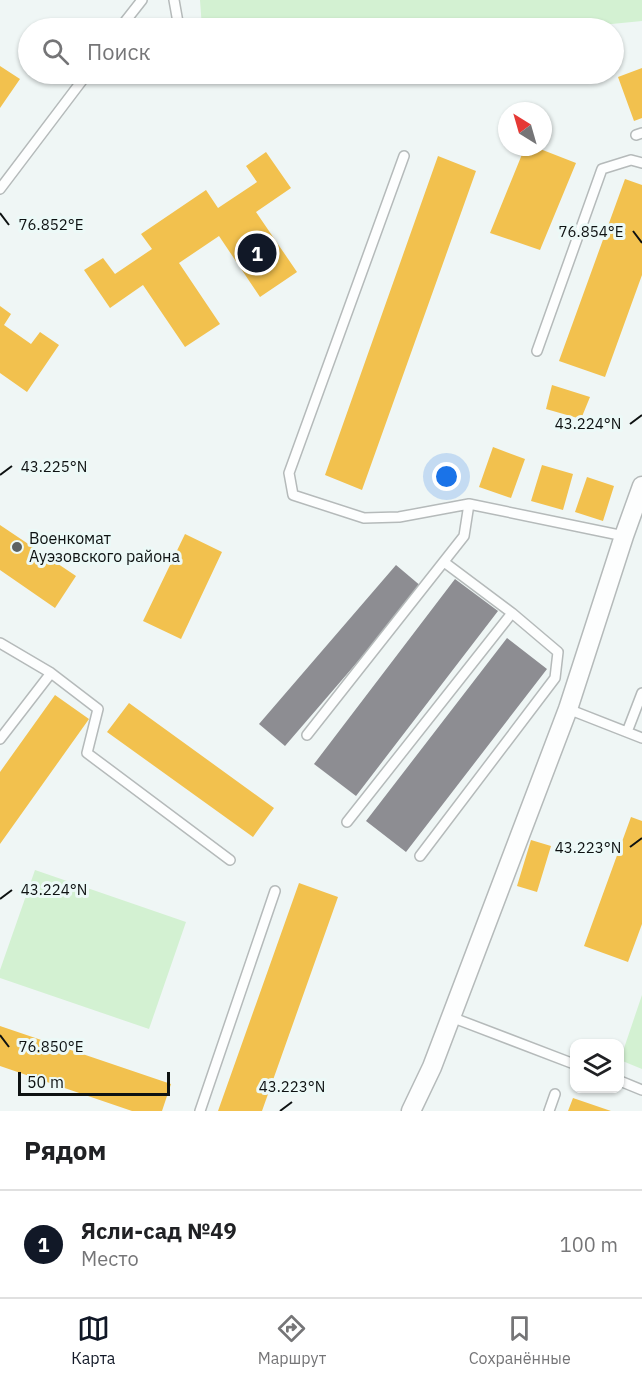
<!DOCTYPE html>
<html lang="ru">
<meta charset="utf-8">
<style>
:root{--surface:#fff;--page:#f2f2f2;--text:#202124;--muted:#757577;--line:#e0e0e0;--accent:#111827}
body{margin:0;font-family:"IBM Plex Sans",sans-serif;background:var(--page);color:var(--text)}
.controls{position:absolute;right:18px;bottom:18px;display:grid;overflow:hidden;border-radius:12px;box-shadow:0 2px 4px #0004}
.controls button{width:54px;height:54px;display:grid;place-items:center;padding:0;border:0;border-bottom:2px solid var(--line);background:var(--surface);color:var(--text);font:30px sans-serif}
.compass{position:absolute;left:498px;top:102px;width:54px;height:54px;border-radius:50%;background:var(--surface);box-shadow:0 2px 4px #0004;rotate:323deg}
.scale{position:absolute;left:18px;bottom:15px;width:152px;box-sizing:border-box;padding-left:6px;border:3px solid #0e1212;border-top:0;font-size:16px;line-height:21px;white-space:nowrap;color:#0e1212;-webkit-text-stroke:4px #ecf9f7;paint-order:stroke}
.you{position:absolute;left:447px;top:477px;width:21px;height:21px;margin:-15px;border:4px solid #fff;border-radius:50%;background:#1a73e8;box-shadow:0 0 0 9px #1a73e833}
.badge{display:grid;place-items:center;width:39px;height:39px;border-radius:50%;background:var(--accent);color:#fff;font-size:20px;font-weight:700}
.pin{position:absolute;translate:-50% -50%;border:3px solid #fff;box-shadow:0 2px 6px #0006}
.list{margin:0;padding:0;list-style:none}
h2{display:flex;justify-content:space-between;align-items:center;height:78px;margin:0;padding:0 24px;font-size:26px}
h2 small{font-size:20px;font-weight:400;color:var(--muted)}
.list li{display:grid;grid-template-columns:39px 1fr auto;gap:18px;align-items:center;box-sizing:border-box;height:108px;padding:0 24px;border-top:2px solid var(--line)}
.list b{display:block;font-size:22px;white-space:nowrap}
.list p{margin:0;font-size:20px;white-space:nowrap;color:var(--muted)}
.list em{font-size:20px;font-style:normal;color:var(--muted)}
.icon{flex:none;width:33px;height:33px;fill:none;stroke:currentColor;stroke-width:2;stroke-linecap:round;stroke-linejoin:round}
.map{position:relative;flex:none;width:642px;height:1111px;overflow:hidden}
.search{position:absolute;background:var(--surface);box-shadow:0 2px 4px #0004;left:18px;right:18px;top:18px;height:66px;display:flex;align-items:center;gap:15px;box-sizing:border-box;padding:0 21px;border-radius:33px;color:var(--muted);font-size:22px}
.sheet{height:186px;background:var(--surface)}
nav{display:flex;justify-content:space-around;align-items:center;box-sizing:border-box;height:84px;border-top:2px solid var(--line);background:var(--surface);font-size:16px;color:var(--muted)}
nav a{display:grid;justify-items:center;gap:3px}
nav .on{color:var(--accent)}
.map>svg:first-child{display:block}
</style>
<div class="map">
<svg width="642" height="1111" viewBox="0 0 642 1111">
<rect width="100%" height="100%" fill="#eff6f5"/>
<!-- green -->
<path fill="#d3f1d2" d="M200,0H642V21L571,28H202Z
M35,870L186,922L149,1029L0,978V970Z
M642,995V1069L620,1060Z"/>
<!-- homes -->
<path fill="#f2c14e" d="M0,66L20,79L0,108Z
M642,68V118L634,121L618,77Z
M525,147H535L576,163L540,250L490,233Z
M266,152L291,188L256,212L297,272L260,297L219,236L179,263L220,324L185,347L143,285L110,308L84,270L103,258L115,274L152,249L141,234L206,190L218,208L257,182L246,166Z
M438,156L476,171L362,490L325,475Z
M625,179L642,185V275L605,377L559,361Z
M0,306L11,314L4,325L31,344L40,332L59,345L27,392L0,373Z
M552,385L590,397L581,419L546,409Z
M493,447L525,459L511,498L479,487Z
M542,465L573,474L563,510L531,501Z
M587,477L614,486L603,521L575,512Z
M0,525L76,576L55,608L0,570Z
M185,534L222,552L181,639L143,621Z
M55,695L89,719L0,844V772Z
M129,703L274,808L253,837L107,732Z
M631,817L642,821V924L628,962L584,946Z
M531,840L551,846L537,892L517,886Z
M299,883L338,897L262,1111H218Z
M0,1026L171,1084L162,1111H132L0,1066Z
M573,1098L611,1111H568Z"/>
<!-- industry -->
<path fill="#8d8d92" d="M396,565L422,587L285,746L259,724Z
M455,579L498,611L356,796L314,764Z
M507,638L547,669L406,852L366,821Z"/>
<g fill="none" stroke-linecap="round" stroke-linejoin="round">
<!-- service casing -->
<g stroke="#b5baba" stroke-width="12">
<path id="service" d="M174,0L179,28
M120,28L142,0
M636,135L642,133
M404,156L289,473L293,495L364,518L399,517L469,504L624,536
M0,189L87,74
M537,351L602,169L631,160L642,163
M0,643L51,673L98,709L87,753L230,860
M568,709L642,738
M627,732L642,693
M307,735L464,536L469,504
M0,739L51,673
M347,822L512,613L444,562
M420,856L555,678L558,652L512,613
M451,1017L574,1064
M620,1081L642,1090
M200,1111L275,891
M549,1111L555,1094"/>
</g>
<!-- minor casing -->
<g stroke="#b5baba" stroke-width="21">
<path id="minor" d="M411,1111L432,1067L568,709L624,536L642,486"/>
</g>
<!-- service -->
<use href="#service" stroke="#fdfefe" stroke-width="9"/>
<!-- minor -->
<use href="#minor" stroke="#fdfefe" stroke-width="18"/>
</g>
<!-- ticks -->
<path fill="none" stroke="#0e1212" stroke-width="2" d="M0,213L9,225M633,231L642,243M630,424L642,415M0,475L12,466M630,847L642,838M0,899L12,890M0,1035L9,1047M280,1111L292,1102"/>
<!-- markers -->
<circle fill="#5d6261" stroke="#ecf9f7" stroke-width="2" cx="17" cy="547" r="6"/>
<g text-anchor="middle" stroke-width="6" stroke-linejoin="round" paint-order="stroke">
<!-- poi labels -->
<g font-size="16" fill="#0e1212" stroke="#ecf9f7" text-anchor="start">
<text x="29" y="544">Военкомат<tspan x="29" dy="18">Ауэзовского района</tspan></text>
</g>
</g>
<g font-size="15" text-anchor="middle" fill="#0e1212" stroke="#ecf9f7" stroke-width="6" stroke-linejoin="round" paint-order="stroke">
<text x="51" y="230">76.852°E</text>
<text x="591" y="237">76.854°E</text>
<text x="588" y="429">43.224°N</text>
<text x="54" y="472">43.225°N</text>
<text x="588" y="853">43.223°N</text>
<text x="54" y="895">43.224°N</text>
<text x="51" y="1052">76.850°E</text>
<text x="292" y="1092">43.223°N</text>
</g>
</svg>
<div class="controls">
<button><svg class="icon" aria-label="layers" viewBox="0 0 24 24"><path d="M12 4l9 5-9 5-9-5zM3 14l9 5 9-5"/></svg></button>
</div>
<svg class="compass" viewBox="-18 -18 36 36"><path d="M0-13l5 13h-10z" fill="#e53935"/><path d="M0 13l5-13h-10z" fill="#757577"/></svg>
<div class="scale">50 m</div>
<div class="you"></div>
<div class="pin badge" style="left:257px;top:253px">1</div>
<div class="search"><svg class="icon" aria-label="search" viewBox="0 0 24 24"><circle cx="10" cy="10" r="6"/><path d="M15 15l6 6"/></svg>Поиск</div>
</div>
<section class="sheet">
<h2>Рядом<small></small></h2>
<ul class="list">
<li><span class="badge">1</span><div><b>Ясли-сад №49</b><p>Место</p></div><em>100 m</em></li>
</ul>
</section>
<nav>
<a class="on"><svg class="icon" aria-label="map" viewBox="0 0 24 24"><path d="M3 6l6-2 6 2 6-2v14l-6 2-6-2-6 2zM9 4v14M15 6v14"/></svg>Карта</a>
<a><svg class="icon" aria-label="directions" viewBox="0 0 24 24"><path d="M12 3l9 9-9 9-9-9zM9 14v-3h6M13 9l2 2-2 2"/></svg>Маршрут</a>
<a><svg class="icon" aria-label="saved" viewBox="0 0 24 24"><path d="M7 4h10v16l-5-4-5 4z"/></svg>Сохранённые</a>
</nav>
